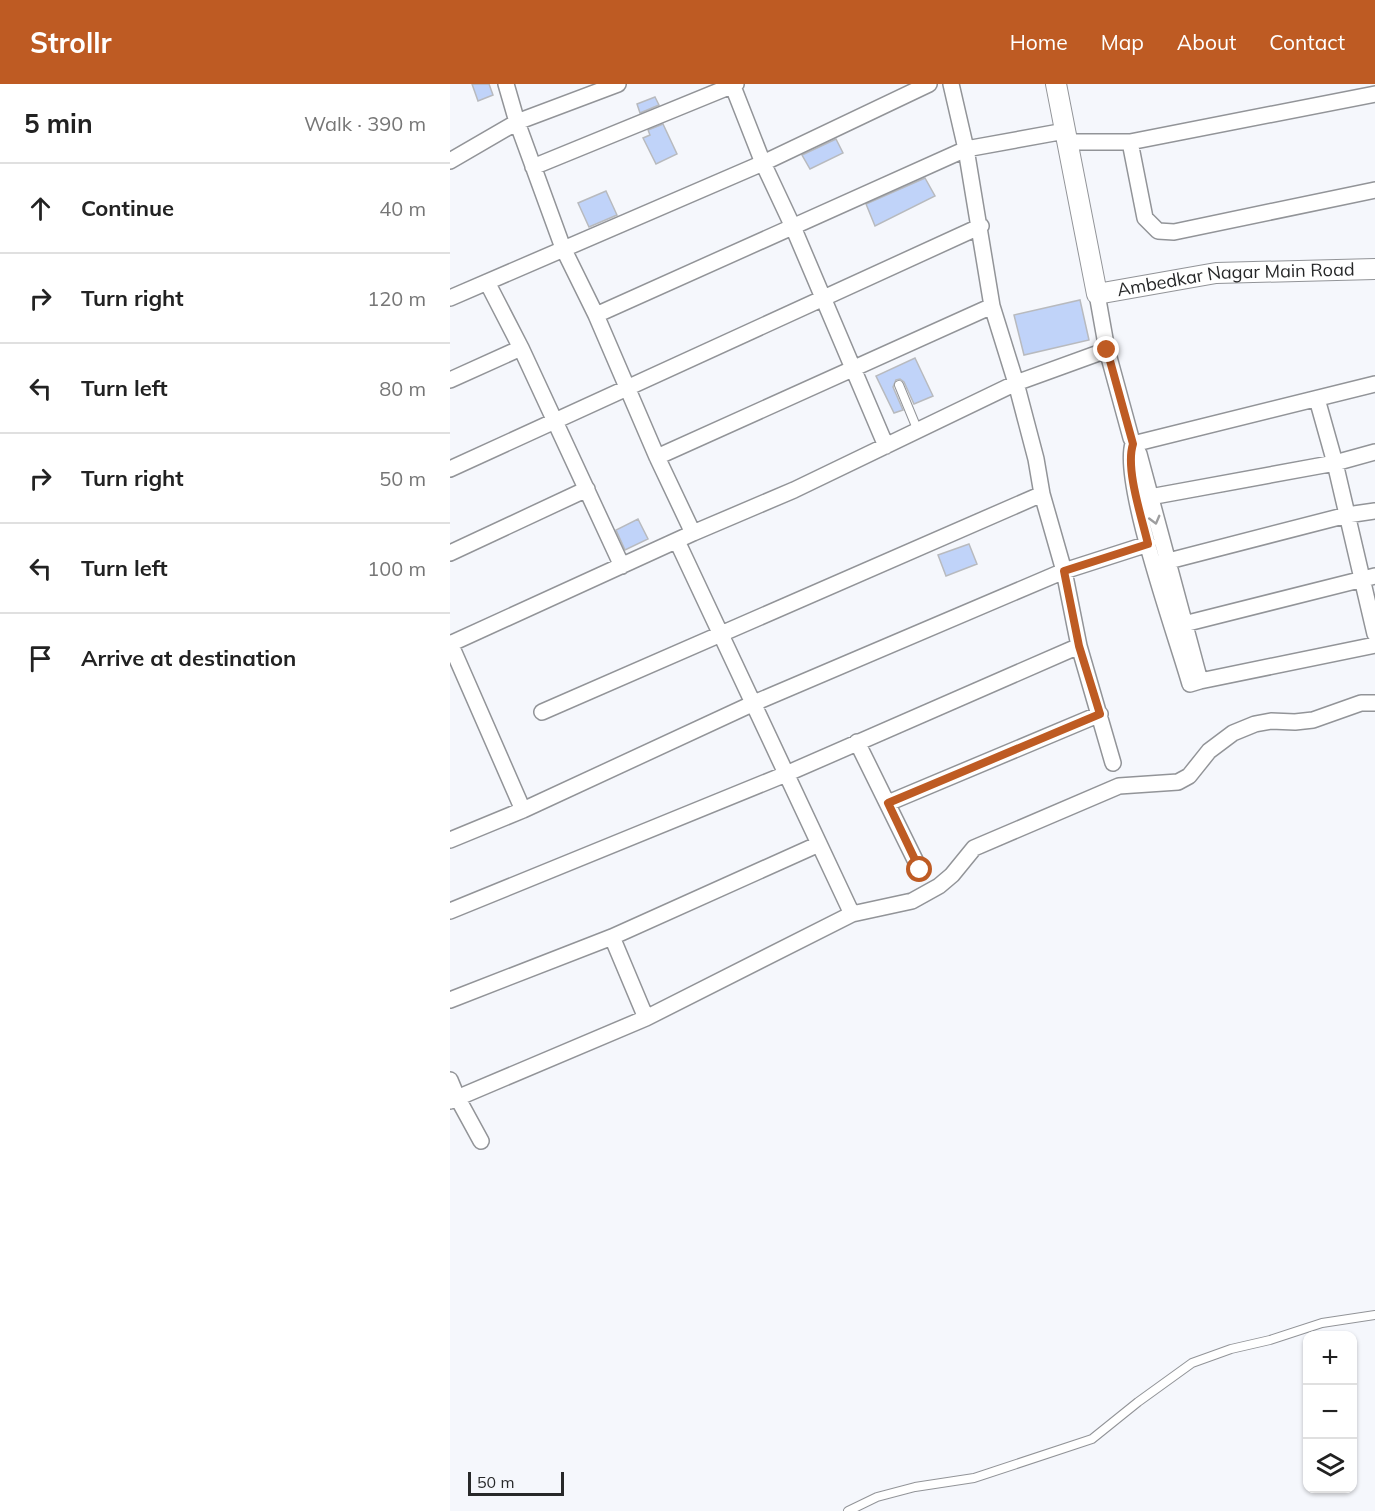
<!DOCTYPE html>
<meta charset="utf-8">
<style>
:root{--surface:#fff;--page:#f6f6f6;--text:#222;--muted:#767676;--line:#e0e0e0;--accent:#be5b23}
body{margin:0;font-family:Mulish,sans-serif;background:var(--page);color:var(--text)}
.controls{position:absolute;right:18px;bottom:18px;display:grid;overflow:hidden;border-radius:12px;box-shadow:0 2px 4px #0004}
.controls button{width:54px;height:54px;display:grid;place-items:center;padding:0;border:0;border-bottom:2px solid var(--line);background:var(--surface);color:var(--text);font:30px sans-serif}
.scale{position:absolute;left:18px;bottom:15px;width:96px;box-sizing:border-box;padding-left:6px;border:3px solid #272829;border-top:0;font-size:16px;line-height:21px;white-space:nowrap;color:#272829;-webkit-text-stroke:4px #f5f7fc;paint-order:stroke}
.stop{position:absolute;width:18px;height:18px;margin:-14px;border:4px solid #be5b23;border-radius:50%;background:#fff}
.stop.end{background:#be5b23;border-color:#fff;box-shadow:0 2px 6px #0008}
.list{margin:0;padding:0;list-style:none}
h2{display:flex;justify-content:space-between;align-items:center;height:78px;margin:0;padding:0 24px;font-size:26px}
h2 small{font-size:20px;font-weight:400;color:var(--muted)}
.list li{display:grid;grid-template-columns:39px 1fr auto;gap:18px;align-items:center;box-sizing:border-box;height:90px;padding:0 24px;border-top:2px solid var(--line)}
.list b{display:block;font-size:22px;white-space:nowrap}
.list em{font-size:20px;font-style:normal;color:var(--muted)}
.icon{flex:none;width:33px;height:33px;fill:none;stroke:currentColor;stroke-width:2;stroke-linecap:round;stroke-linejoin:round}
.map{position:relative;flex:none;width:925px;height:1427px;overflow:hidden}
header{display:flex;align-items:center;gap:36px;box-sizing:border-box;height:84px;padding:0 30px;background:var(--accent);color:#fff}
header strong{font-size:28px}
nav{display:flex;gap:33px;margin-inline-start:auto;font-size:21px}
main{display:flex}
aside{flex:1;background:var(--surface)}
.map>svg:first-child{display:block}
</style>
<header>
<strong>Strollr</strong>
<nav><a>Home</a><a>Map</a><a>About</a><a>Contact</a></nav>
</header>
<main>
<aside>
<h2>5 min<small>Walk · 390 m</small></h2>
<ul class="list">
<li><svg class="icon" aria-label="ahead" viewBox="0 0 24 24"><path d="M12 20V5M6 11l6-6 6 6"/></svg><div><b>Continue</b></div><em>40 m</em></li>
<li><svg class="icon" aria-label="right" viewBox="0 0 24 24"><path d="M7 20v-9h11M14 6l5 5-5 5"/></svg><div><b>Turn right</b></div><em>120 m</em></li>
<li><svg class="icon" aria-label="left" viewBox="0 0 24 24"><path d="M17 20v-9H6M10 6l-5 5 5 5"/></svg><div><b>Turn left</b></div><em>80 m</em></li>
<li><svg class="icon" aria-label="right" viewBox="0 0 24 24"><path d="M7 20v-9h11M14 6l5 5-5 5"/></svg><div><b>Turn right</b></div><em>50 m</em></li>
<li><svg class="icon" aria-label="left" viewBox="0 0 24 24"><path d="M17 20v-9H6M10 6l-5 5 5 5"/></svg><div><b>Turn left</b></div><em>100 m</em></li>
<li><svg class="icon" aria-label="arrive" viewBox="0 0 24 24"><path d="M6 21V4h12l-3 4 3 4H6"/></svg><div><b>Arrive at destination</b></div></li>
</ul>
</aside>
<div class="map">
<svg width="925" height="1427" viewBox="0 0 925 1427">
<rect width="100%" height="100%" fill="#f5f7fc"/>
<!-- building -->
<path fill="#c0d3f9" stroke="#b8babe" stroke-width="1.5" d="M22,0H39L43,11L28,17Z
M205,13L209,21L190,29L187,20Z
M213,40L227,70L206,80L193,54L200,51L198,46Z
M386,55L393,69L360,85L352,71Z
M475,94L485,112L425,142L416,120Z
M156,107L167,131L139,143L128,119Z
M630,216L639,256L574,271L564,231Z
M465,274L483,312L464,320L454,298L450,295L446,296L443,303L453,326L444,329L426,292Z
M188,435L198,455L175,466L166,446Z
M519,460L527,480L496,492L488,471Z"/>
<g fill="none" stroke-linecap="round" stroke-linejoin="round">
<!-- service casing -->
<g stroke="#929498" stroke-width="10">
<path id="service" d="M449,301L468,347
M398,1427L427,1413L465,1403L524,1394L642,1355L688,1318L742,1279L781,1265L820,1256L872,1239L925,1231"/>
</g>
<!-- minor casing -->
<g stroke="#929498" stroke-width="18">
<path id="minor" d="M56,0L67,38L113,164L146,231L207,373L243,449
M282,0L313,79L343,143L436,362
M501,0L516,65L542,222L566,299L586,375L592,410L614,487L629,562L663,679
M617,58H680L925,10
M680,58L695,134L708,147L724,148L925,106
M0,77L67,38L168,0
M83,83L286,0
M37,198L71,264L172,482
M647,210L657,266L681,354L689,370L750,597L740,600C727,554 671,398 683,360
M0,214L313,79L479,0
M146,231L516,65L615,47
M0,296L71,264
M867,315L885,379L925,550
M683,360L925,300
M207,373L542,222
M0,385L531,142
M689,415L885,379L925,368
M0,469L137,405
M707,480L897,431L925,427
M726,542L925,492
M0,559L73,726
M0,560L243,449L344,406L566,299L657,266
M750,597L925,561
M92,628L592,410
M407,658L470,786
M438,719L650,630
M0,756L73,726L304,619L614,487L698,460
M0,827L336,690L629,562
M402,830L462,817L489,802L502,791L524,764L669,702L728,698L739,692L759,667L783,649L805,640L821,637L845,638L863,636L911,619H925
M162,853L196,934
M0,916L162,853L369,760
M0,996L7,1013L31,1057
M0,1017L196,934L402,830L227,457"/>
</g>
<!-- tertiary casing -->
<g stroke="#929498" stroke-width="22">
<g id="tertiary">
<path id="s1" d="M606,0L647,210L766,189L925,185"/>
</g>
</g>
<!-- service -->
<use href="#service" stroke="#fff" stroke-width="8"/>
<!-- minor -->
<use href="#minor" stroke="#fff" stroke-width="15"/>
<!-- tertiary -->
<use href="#tertiary" stroke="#fff" stroke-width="20"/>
</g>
<!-- one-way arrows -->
<defs><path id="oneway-chevron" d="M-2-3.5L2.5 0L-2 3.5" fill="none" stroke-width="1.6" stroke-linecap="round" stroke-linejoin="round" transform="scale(1.5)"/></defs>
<use stroke="#9e9e9f" href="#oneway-chevron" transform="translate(705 436) rotate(75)"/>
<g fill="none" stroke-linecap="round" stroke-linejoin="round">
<!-- route -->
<path stroke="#be5b23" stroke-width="8" d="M470,786L438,719L650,630L629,562L614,487L698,460C692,434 675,385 683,360L657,266"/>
</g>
<g text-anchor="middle" stroke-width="6" stroke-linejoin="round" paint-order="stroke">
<!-- street labels -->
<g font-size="18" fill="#272829" stroke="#f5f7fc">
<text dy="6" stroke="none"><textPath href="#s1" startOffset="354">Ambedkar Nagar Main Road</textPath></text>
</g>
</g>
</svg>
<div class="controls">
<button>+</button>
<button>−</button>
<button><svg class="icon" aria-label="layers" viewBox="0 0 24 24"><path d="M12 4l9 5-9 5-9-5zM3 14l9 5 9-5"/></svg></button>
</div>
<div class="scale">50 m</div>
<div class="stop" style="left:470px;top:786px"></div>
<div class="stop end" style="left:657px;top:266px"></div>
</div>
</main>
